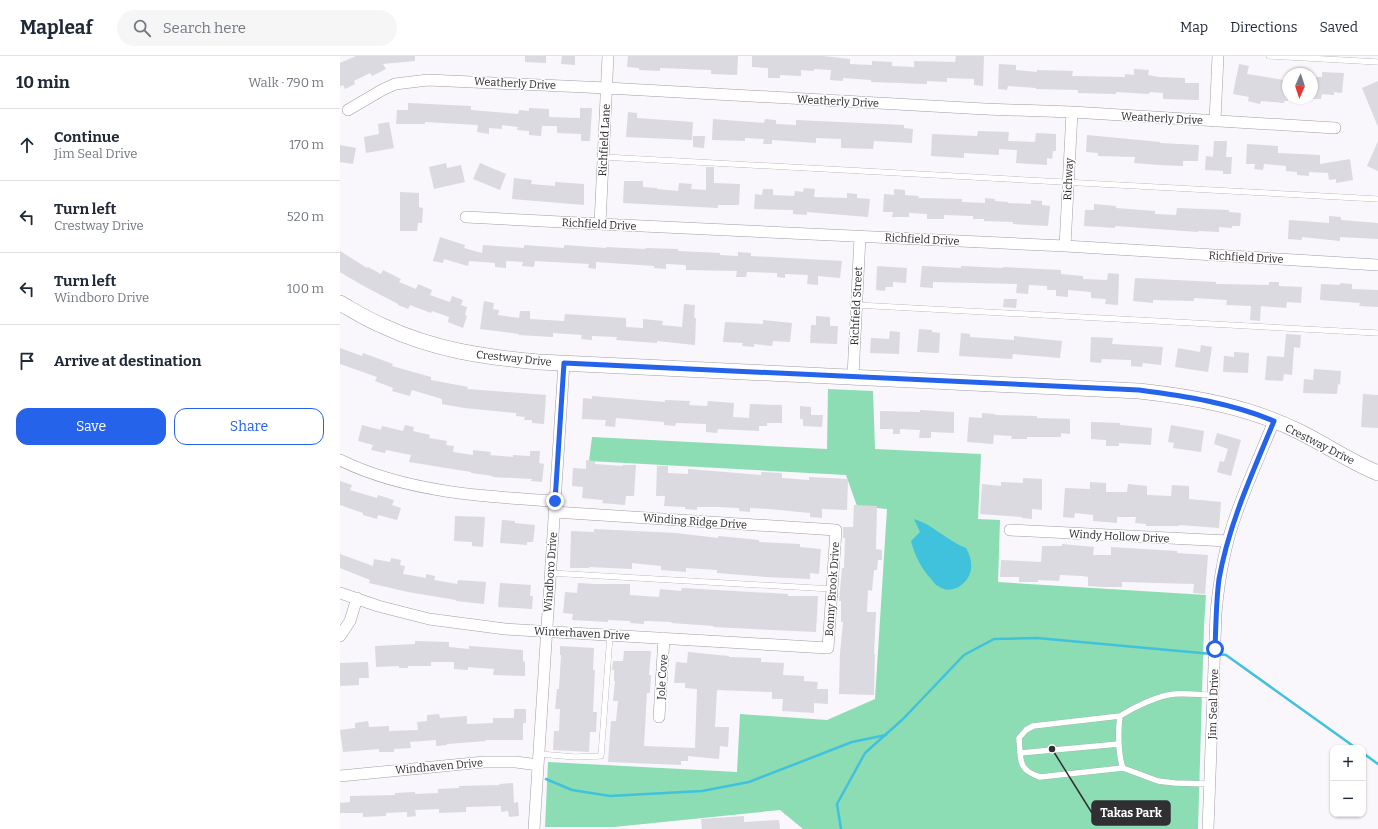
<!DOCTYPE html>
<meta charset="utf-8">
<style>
:root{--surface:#fff;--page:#f6f6f7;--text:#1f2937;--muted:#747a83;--line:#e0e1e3;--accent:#2563eb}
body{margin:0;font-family:Bitter,serif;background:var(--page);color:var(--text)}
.controls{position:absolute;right:12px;bottom:12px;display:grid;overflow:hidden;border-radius:8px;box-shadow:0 1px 3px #0004}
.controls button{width:36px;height:36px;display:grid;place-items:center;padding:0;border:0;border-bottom:1px solid var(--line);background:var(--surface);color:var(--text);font:20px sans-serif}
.compass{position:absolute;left:942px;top:12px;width:36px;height:36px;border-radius:50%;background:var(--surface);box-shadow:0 1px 3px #0004;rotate:183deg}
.stop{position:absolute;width:12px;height:12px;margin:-9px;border:3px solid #2563eb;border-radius:50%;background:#fff}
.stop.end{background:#2563eb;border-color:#fff;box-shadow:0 1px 4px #0008}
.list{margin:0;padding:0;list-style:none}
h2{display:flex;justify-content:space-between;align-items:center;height:52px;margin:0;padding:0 16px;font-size:17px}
h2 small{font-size:13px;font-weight:400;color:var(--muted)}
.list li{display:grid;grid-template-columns:26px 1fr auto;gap:12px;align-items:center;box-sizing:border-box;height:72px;padding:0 16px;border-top:1px solid var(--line)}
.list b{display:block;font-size:15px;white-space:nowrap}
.list p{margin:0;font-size:13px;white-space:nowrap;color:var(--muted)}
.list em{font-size:13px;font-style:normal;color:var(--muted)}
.actions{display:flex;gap:8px;padding:12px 16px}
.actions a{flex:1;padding:9px 0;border:1px solid var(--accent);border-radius:12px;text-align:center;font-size:14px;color:var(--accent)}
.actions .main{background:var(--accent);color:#fff}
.icon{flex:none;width:22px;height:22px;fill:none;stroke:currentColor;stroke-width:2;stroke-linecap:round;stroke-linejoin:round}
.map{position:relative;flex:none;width:1038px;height:773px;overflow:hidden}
header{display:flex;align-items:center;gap:24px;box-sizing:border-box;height:56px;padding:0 20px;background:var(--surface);border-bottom:1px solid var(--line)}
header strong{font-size:19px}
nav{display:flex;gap:22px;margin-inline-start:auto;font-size:14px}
.search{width:280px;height:36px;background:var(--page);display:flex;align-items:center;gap:10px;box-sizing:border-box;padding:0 14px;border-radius:22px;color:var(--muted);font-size:15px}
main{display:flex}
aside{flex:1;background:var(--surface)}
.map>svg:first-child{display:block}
</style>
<header>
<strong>Mapleaf</strong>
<div class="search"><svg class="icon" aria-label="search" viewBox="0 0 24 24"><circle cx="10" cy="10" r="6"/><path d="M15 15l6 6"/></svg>Search here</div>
<nav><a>Map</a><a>Directions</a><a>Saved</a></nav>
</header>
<main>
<aside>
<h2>10 min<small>Walk · 790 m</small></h2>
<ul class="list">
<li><svg class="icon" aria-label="ahead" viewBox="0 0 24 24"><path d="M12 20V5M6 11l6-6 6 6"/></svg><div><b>Continue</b><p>Jim Seal Drive</p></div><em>170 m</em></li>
<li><svg class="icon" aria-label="left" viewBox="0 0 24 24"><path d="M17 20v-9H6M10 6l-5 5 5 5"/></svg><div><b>Turn left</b><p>Crestway Drive</p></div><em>520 m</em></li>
<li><svg class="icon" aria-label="left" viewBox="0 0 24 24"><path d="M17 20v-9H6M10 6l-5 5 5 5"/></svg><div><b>Turn left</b><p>Windboro Drive</p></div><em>100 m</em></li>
<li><svg class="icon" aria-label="arrive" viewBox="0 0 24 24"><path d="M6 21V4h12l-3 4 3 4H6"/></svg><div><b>Arrive at destination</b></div></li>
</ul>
<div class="actions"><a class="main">Save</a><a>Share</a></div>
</aside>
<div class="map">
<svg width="1038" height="773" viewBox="0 0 1038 773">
<rect width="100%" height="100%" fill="#f9f6fc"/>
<!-- green -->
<path fill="#8cddb3" d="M488,333L533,335L535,393L641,398L638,463L660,464L658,526L866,539L864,570L858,773H463L440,754L274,771H205L208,706L397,716L400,658L487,664L535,643L547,453L517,450L506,419L249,405L252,381L487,393Z"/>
<!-- water -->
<path fill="#40c2dd" d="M574,463C594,469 607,485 626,492C630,499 632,506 631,513C629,528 611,540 598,530C595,529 593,525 591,523C581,512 575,500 571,485L580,476Z"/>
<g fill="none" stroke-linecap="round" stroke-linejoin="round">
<!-- stream -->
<path stroke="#40c2dd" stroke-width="2.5" d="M877,598L886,599L1016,692
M1023,697L1038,708
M206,723L232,734L270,740L362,735L409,726L512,686L546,679
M501,773L497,748L525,697L563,663L624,599L654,583L697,582L872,598"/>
</g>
<!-- building -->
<path fill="#dadae0" d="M16,0H75V5L43,8L46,13L32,20L30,17L14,25L15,28L5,33L3,29L0,30V7Z
M185,0H206V7L185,6Z
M222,0H235V9L221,8Z
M288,0H398L397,19L371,18V14L320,12V15L299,14V12L287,11Z
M412,0H483L510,3V8L532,9V5L552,6V10L574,11V5L615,6L616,0H644L643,30L634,29V23L607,22V26L587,25V28L531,26V24L503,22V25L490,24L491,14L474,13V15L461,14V20L440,19V22H428V12L412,11Z
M659,8L676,9V14L697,16V14L733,15L732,20L785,21V18L794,19V13L809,14L808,19L819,21L845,22V27H859V44L823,43V37L810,36L809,38L776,36V38L738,37V34L696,33V32L668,30L667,34L658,33Z
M899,8L909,10L907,18L944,24V30H948V45H944V47L921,45L920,48L908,45L909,41L893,38Z
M982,16L1004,17L1002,37L994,36V39L982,38L981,43H972V21H982Z
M1038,25V71L1022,32Z
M68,47L131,50V54L178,58L179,54L189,55V52L209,53V61L240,62V52H252L250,85H241V78L217,77V70H202L201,80L189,79V75L177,74L178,71L162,69V73L149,72V78L137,76L138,69L85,66V68H56L57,54H68Z
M288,56L297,57V62L353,66L352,84L286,81Z
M373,63L424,67L425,63L436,64V68L456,69V64L564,69V72L573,73L572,87L534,85L533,93L501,92V83L476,82V87L432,84V88H423L424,83L405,82V85L372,84Z
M49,66L54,92L26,97L24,81L39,78L38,68Z
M638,75L669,76L668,85L695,86L696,77L716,78V95H713L712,103L707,102V109L676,107L677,94L659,93V99L624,97V102L591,100L592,78L637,80Z
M747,79L820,86V87L859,89L858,105H843V110L818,109L794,107L795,101L758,100V97L746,96Z
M353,80H365L364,92L353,91Z
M874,85H887L886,101H892L891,118H883V115L865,114L866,100L873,101Z
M1038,85V115L1027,110Z
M907,88L938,90V97L980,99V108L1010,103L1013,124L996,127V123L989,124L988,117L969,116V120L957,119V116L946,115V110L924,108L923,114L914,113L915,108H906Z
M0,89L16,92L13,108L0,106Z
M106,107L107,112L121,109L125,126L94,133L89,111Z
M140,107L166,118L160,134L133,123Z
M366,111H374V127L400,128L399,149H378V152L283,147L284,125H303V131L317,132V133L338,135L339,127L352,128L351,133L366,134Z
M174,122L192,124L191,128L215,130V126L244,128V149L172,143Z
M464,132L475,133L474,141L507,142V137L517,138V142L530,143L528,161L467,156V159L453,158V154L414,153L415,138L422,139L423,133H433V139L454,140L455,135L463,136Z
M554,133L565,134V139L579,140L578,142L622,143V146L645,147V142L655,143V145L668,146V147L691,148V144L702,145V149L710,150L708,170L673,168V166L644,165V163H633V160L604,159V163H587V158L569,157V161H552L553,156H543L544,138L554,139Z
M60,136L79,137V151L83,152L82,167H78L77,175H60Z
M754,148L776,150V152L815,155V158L836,159L837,152L889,154V156L901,157L900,170H892V172L879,171V176L858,175V176L775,170V172L744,170L745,154H754Z
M989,160L1001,161V164L1038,167V183L1000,181V185L962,181V184L948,183L949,164L989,167Z
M100,181L125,189L124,192L142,197L143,189L184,192V189L224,192V189L266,192V191L305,193L306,192L338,193V195L380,197V199L398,200V196L411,197V200L502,205L500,222L478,220V229L467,228L468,219L445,218V222L437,221V217L407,216L406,221H396L397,215L346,214V209L326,208V213L314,212V210L256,206V213L248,212L249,208L195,205L194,211L182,210L183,206L166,205V212L155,211V207L129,205L128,210L104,203L103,207L93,205Z
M0,195L27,212L28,211L41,218L43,214L61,223L59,226L76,233L78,228L92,234L90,239L104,244L110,246L112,240L123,244L121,249L127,251L125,259L127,260L123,272L108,266L109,261L92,255L91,257L70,249L68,253L58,249V248L20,228L0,216Z
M537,210L567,212L566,227L553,226V231H546L545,235L536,234Z
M582,210L621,212V210L663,212V211L721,214V218L743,220V223L767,224L768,217L779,218L778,249L765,248L766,243L751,242V236L728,234V241L716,240V234H707V230L689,229L688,238L676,237L677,228L593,226V232L580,231Z
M795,222L876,226V228L929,229V226H939V230L962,231L961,247L947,246L946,252L921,250L920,265L910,264L911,250L886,249L887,244L854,242V245L813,244V247L793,245Z
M1000,227L1012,228V233L1038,234V251L1019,250L1020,247L980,244L981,228L1000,229Z
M664,243H677L676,252L663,251Z
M144,245L154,247L153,253L159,254L158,259L179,262L180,255H190V263L224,265L225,258L286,262V271L303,272V263L323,265L322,269L342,271L344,248L355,249L354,262H356L355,289L317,285V287L276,284L277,281L252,280V284L241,283L242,279L213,277V281L178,279L179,278L140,273Z
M476,260L490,261V270H498L497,288L470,287L471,269H476Z
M423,264L452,267L450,286L433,285L432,290L414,288V291L402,290L403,287L383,286L385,266L423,268Z
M579,273L592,274V276L600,277L599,297L577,296Z
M550,275L560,276L559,298L530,297L531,282L549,283Z
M621,277L630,278V281L674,284V280L722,285L720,302L673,298L672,303L619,300Z
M946,278L961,279L960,292L954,291L952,319L944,318L943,325L925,324L927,300L944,301Z
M751,281L773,282L772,288L823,291L821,309L803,307L802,311L791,310V304L762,303L761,307L750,306Z
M861,289L872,291L868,316L835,311L838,292L860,296Z
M0,292L22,300L23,297L53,308L52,310L91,321V324L128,331L127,333L206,339L204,368L192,367V364H184L185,361L176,360V357L124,352L102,348V343L72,334L70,340L52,335L53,332L35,325L37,321L0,308Z
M894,296L909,297L908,317L883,316L884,300L894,301Z
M974,313L1001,315L1000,329L998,328L997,338L963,337L964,323L973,324Z
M1023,338L1038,339V372L1021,371Z
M252,340L325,346V344L350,345L349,349L367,350L368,345L394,347L393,361L409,362L410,348L442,349V367H427V370H419V375L378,373L377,377L366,376V368L336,367L335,370L324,369V366L276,362L275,371L265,370L266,364L242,363L243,342L252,343Z
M460,350L471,351V359H483L482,371L463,370V363H460Z
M580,354L614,356V377L591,376V382H579L580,374L560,373V378H553V373H540V355L580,356Z
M642,357L655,358V359L697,360V362L730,363V378L721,377V381H687V383H671L672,380L654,379L653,388L627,386L629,361L642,362Z
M751,366L780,367V369L812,372L811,389L779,387V390H766V384L751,383Z
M22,369L41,374L42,370L63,375L65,369L74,371L73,375L90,379L89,382L107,385L106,389L114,390L113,396L133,399V394L151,396L150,399L173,401V399L190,400V395H200L199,407L204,408L202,426L191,425L192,423L152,421L153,420L131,417V416L69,406L71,399L46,394L45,397L31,394L33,389L18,385Z
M831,369L864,375L861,396L833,392L834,387L828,386Z
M877,377L901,384L891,420L877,416L880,405L884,406L888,393L874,388Z
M246,404L255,405V408L282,410L283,409H296L294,440H286L285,449L262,447L263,444L242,442L243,431L232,430L233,412L246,413Z
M317,410H328V417L348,418V413L421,419V416L442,417V422L469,424V421L508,423L507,454L482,453V462L470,461V457L429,453L410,452V456L399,455V452L378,451H357V454L345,453V451L324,450L325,440H316Z
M683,422L702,423V454L692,453V463L682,462V461L640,458L642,428L661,430V426L683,427Z
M0,425L12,429L10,434L37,442L38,439L54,444L52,449L61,452L57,464L38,459L37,463L23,459V457L0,449Z
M750,426L766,427V436H787L788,428L807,430V439L831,440L832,429L849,430V443L881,446L879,472L839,469V470H806V468L795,467L796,461H777V467L753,465V459L735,457L734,462L723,461L725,432L750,433Z
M514,449L537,450L536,493L542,494V504H538L537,514H534L532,535L528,534L527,556H536L534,598H535L534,639L499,638L500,597L503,566H501V545H499L502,512H504L505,482H503V471H513Z
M115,460L145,461L143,491L132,490V486L114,485Z
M162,464L175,465V467L195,469L193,486H187V489L160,487Z
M254,473L336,477L378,482V480L399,482L419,484V486L460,488V491L481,493L479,518L470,517V523L426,521L377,517V514L346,512V516L321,514V510L292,507V513L249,511V512H230L231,475L254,476Z
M722,488L754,491L753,499H771V491L837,495V497L868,499L865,538L853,537L854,528L782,526V531H764L748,530V521L742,520L720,519L719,525L698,524V526H679V521H660L661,504L701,506L702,490H722Z
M0,498L33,510L34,503L50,506L51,502L61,504L60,509L65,510L63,518L86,522V518L95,520L94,524L117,528L118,524L146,526L144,548L116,545V544L68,536L29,527L30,524L0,512Z
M160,527L191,529L190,540H193L192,553L158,551Z
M238,527L255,528H290V539L319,541L320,533L341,535L342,532L448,538V540H478L476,576L373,571L374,570L331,567L332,566L309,565H304V568L290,567V565L268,564V566L232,564L233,558L223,557L225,536L237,537Z
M75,585L109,586V591L129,593V590L183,594V605L185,606V620L153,619L154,613L128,611V614L114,613V606H91V610H68V612H59V610L36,611L35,590L75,588Z
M220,590L254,592L253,614H255L253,656H257L256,676H250L249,696L213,694L214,675H219L220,653H215L217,633H219L221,599H220Z
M284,595H311L309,619H311L310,637H307L304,690L355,692L357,633L345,632V627H334L336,606L347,607L348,596L389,600V601L421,602V606L444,607L443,619L464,620V625L478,626L477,633H488V648L474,647V657L442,655L443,643H432V636L377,634L375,671H389L388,691L380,690L379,703L348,700V705H341V709L268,706L271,665H276L278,645H273L275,625H274V614H272L273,605H283Z
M28,606L29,622H19V629L0,630V607Z
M174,653H186V667H183V684H146V685L107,688V689L96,690V684L70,686L71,692L54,693V696H39V693L3,696L0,674L15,672V667L28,665L29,671L49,670V675L78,674L77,666L87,665V659L99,658L100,662L127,660V668L153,667V662H174Z
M173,727L174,747L178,746L179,760L169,761L168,755L161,756V750L126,751V756L99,757V753L75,754L76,760L67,761V756L46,757V760L23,761V757H0V747L10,746V740L55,739V737L75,736V738L98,737V733L119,732V730L160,729L159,728Z
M404,760V766L439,764L440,773H362L361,763Z"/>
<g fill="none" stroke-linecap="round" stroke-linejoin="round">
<!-- service casing -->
<g stroke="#a19ea4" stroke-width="6">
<path id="service" d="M929,0L1038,6
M263,101L1038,143
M516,249L1038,277
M210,517L492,533
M780,660L693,670L686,674L679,682C681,703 677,714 700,721L783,712
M680,697L779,688
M199,698L235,701L261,700L270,579
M870,728L835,727L818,725L783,712C778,699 778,674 780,660C794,651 819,639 835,638C848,637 861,639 873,639"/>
</g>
<!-- minor casing -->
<g stroke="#a19ea4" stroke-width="12">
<path id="minor" d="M8,54L42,34L55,28L88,24L267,32L645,53L732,56L995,72
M875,65L878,0
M126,161L260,168L725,190L1038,209
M260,168L268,0
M725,190L732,56
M513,320L520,181
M0,404C65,436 144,441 215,445
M670,474L888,485
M0,537L38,550L89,563L165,573L488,592L496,474L214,456
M0,580L10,565L17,542
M319,661L324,582
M0,720L144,706H176L198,709
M194,773L224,307
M868,773L876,557C879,523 885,488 897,456C908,425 922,395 934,365"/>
</g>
<!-- secondary casing -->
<g stroke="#a19ea4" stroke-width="16">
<path id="secondary" d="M0,247C14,255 28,264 43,270C94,294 144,301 199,306L799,335C854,341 910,351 960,376C986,389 1011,406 1038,417"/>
</g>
<!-- service -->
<use href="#service" stroke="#fff" stroke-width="5.5"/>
<!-- minor -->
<use href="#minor" stroke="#fff" stroke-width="11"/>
<!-- secondary -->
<use href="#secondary" stroke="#fff" stroke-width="15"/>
</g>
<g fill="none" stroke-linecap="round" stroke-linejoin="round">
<!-- route -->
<path stroke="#2563eb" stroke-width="5" d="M215,445L224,307L799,334C845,340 891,347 934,365C913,416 889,467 879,523C876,546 876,569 875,593"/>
</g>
<g text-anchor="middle" stroke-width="3" stroke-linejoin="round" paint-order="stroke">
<!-- street labels -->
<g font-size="11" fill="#302f32" stroke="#fff">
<text transform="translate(175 27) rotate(3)" y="4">Weatherly Drive</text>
<text transform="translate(498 45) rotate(3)" y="4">Weatherly Drive</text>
<text transform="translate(822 62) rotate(3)" y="4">Weatherly Drive</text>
<text transform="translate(264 84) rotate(-87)" y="4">Richfield Lane</text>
<text transform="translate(728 123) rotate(-87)" y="4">Richway</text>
<text transform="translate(259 168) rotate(3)" y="4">Richfield Drive</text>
<text transform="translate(582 183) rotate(3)" y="4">Richfield Drive</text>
<text transform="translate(906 201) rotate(3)" y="4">Richfield Drive</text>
<text transform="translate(516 250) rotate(-87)" y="4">Richfield Street</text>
<text transform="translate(174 302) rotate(6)" y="4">Crestway Drive</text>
<text transform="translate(980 388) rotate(27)" y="4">Crestway Drive</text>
<text transform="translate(355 465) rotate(4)" y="4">Winding Ridge Drive</text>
<text transform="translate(779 480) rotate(3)" y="4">Windy Hollow Drive</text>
<text transform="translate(210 516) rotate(-86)" y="4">Windboro Drive</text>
<text transform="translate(492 533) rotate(-86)" y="4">Bonny Brook Drive</text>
<text transform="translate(242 577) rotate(3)" y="4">Winterhaven Drive</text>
<text transform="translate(322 621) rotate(-86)" y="4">Jole Cove</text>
<text transform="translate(873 648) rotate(-88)" y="4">Jim Seal Drive</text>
<text transform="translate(99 710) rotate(-5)" y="4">Windhaven Drive</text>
</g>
</g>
<!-- callouts -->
<path fill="none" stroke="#302f32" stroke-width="1.5" d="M712 693L752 757"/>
<circle fill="#302f32" stroke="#fff" stroke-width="1.5" cx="712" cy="693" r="4"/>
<rect fill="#302f32" stroke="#302f32" stroke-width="1.5" x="752" y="745" width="78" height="24" rx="4"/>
<g font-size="12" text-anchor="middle" font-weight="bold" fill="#fff">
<text x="791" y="761">Takas Park</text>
</g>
</svg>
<div class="controls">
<button>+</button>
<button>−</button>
</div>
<svg class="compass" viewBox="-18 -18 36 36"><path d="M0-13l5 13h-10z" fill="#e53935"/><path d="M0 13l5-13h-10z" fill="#747a83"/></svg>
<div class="stop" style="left:875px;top:593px"></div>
<div class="stop end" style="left:215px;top:445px"></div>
</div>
</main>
